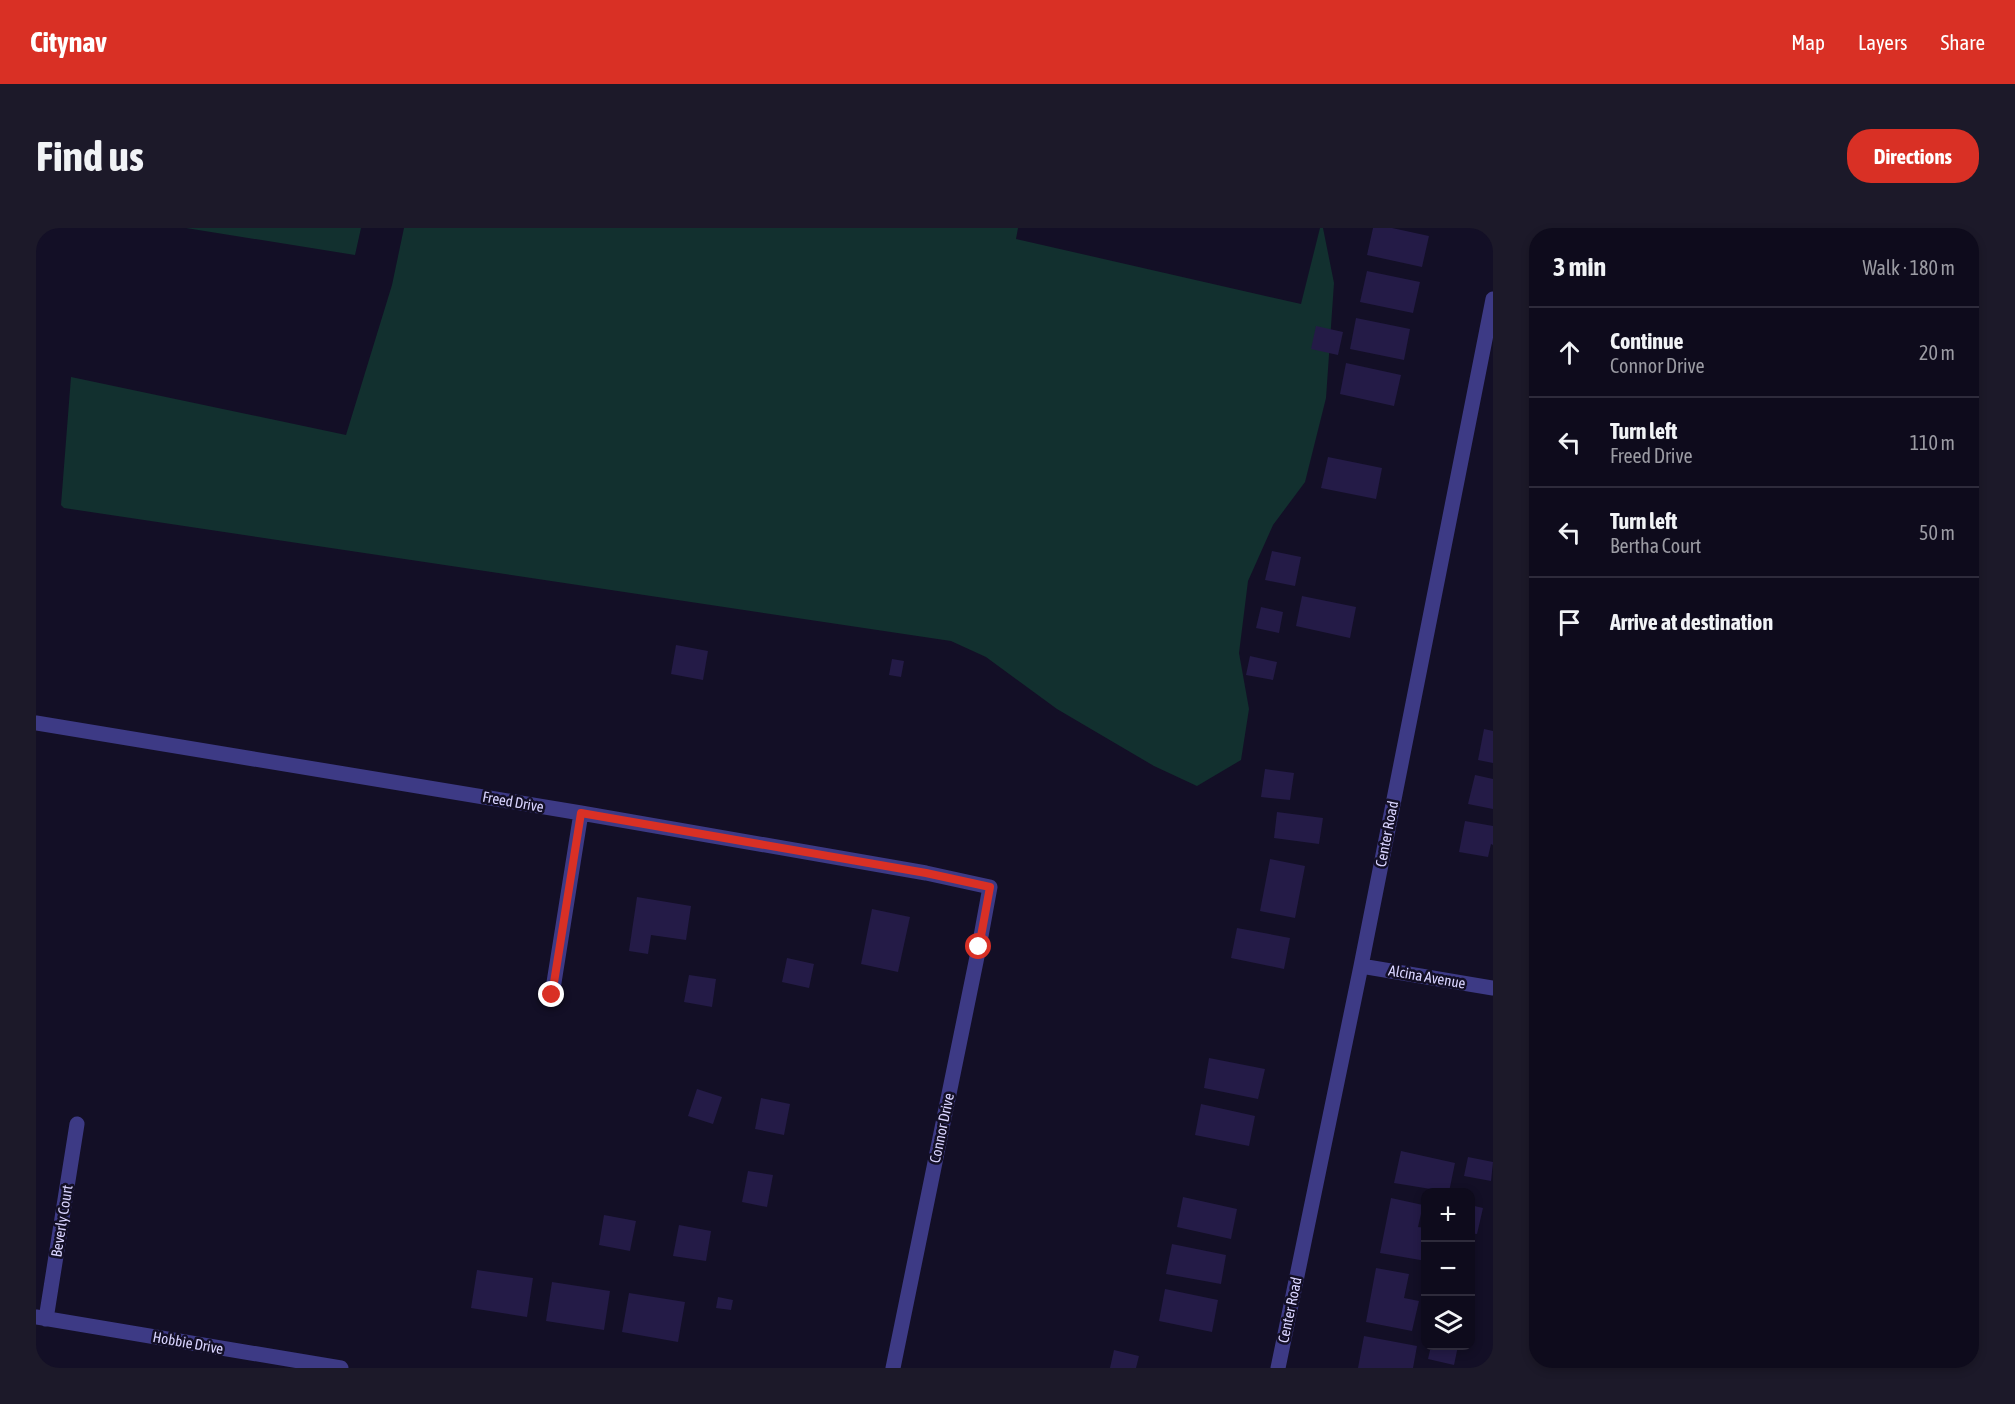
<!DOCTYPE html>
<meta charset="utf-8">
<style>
:root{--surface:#0e0b1c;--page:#1c1929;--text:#f1f3f6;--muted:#9b9ba3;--line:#2e2b3b;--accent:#d93025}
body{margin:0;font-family:"Asap Condensed",sans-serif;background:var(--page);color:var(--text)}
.controls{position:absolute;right:18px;bottom:18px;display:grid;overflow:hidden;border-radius:12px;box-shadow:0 3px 9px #0003}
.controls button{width:54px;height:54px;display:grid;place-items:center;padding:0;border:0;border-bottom:2px solid var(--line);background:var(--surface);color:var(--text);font:30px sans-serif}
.stop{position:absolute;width:18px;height:18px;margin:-14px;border:4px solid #d93025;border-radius:50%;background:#fff}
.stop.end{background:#d93025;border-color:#fff;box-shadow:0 2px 6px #0008}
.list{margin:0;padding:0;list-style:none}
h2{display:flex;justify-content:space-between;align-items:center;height:78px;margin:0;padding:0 24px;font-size:26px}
h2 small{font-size:20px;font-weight:400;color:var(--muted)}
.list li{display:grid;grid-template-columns:39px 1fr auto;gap:18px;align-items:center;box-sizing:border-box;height:90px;padding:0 24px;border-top:2px solid var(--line)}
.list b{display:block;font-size:22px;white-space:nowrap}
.list p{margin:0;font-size:20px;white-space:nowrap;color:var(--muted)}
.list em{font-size:20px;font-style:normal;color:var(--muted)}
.icon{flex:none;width:33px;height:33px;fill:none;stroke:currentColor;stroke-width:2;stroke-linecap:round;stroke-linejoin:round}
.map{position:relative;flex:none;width:1457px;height:1140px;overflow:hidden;border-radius:24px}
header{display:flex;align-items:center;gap:36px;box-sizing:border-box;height:84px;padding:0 30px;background:var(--accent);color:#fff}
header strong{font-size:28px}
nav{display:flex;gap:33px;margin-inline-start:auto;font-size:21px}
.intro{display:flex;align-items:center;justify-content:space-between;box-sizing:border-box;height:144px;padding:0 36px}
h1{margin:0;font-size:42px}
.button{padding:15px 27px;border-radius:24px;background:var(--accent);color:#fff;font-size:21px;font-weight:700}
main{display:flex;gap:36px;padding:0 36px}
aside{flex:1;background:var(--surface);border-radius:24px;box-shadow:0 3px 9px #0003}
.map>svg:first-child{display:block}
</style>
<header>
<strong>Citynav</strong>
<nav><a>Map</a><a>Layers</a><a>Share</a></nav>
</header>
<div class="intro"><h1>Find us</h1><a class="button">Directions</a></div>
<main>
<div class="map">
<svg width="1457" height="1140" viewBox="0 0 1457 1140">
<rect width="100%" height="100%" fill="#130f26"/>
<!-- green -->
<path fill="#12302f" d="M150,0H325L319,27Z
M368,0H982L980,11L1265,76L1284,0H1287L1298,55L1290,170L1269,254L1237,297L1212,353L1203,425L1213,481L1205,532L1161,558L1118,538L1021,481L950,429L915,413L28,280L25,277L35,149L310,207L356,57Z"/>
<!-- building -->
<path fill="#241b47" d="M1337,0H1356L1393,8L1386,39L1331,27Z
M1331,43L1384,54L1377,85L1324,74Z
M1320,90L1374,101L1368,132L1314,121Z
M1280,98L1307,104L1302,127L1275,121Z
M1310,135L1365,147L1358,178L1304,166Z
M1292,229L1346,240L1340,271L1285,260Z
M1236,323L1265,329L1259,358L1229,352Z
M1266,368L1320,379L1314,410L1260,398Z
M1225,379L1247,384L1243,405L1220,400Z
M640,417L672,423L667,452L635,446Z
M1214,428L1241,434L1237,452L1210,447Z
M856,431L868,433L865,449L853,447Z
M1448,501L1457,503V535L1442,532Z
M1229,541L1258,545L1254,572L1225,569Z
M1439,547L1457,551V581L1432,576Z
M1241,584L1287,590L1283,616L1238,610Z
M1429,593L1457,598V617L1455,616L1452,629L1423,624Z
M1234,631L1269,638L1259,690L1224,683Z
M601,669L655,678L650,712L615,707L612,726L593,723Z
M836,681L874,689L862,744L825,736Z
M1201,700L1254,710L1248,741L1195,730Z
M751,730L778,736L773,760L746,754Z
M653,747L680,751L676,779L648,774Z
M1173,830L1229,841L1222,871L1168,860Z
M661,861L686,869L677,896L652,888Z
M725,870L754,876L748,907L719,901Z
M1165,876L1219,888L1213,918L1159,907Z
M1365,923L1419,935L1413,964L1358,955Z
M1432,929L1457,934L1455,953L1428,948Z
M712,943L737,947L731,979L706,974Z
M1147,969L1201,981L1195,1011L1141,999Z
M1355,970L1387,977L1382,999L1390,1000V1033L1344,1025Z
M1434,977L1447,980L1441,1006L1434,1005Z
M568,987L600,993L594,1023L563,1017Z
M643,997L675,1003L670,1033L637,1028Z
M1136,1016L1190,1027L1185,1056L1130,1046Z
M1340,1040L1373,1046L1368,1070L1383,1073L1376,1103L1330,1094Z
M441,1042L497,1050L491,1089L435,1080Z
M516,1054L574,1063L568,1102L510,1093Z
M1129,1061L1182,1072L1176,1104L1123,1093Z
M593,1065L649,1074L642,1114L586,1104Z
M682,1069L697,1072L695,1082L680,1080Z
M1328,1108L1381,1118L1377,1140H1322Z
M1395,1118H1422L1418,1137L1392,1131Z
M1078,1122L1103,1128L1100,1140H1074Z"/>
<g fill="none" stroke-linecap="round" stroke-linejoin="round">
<!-- minor -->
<path stroke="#3d3a85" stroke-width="15" d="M0,495L545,585L890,645L954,659L943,719L857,1140
M1325,738L1457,760
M516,767L545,585
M0,1089L305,1140
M10,1091L41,896
M1242,1140L1325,738L1457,71"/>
</g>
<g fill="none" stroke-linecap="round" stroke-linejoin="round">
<!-- route -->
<path stroke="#d93025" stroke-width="8" d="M516,767L545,585L890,645L954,659L943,719"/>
</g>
<g text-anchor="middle" stroke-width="5" stroke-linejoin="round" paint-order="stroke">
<!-- street labels -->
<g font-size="15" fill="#d9d4ff" stroke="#130f26">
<text transform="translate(477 574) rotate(10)" y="5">Freed Drive</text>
<text transform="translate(1351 606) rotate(-79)" y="5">Center Road</text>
<text transform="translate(1391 749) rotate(10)" y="5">Alcina Avenue</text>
<text transform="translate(906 900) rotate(-78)" y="5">Connor Drive</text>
<text transform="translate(26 993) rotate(-81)" y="5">Beverly Court</text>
<text transform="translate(1254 1082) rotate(-78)" y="5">Center Road</text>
<text transform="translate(152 1115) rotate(10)" y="5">Hobbie Drive</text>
</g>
</g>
</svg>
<div class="controls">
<button>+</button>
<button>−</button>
<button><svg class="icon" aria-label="layers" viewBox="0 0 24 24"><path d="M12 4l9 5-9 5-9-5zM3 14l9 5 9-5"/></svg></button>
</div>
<div class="stop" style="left:943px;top:719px"></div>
<div class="stop end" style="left:516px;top:767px"></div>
</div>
<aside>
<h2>3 min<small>Walk · 180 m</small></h2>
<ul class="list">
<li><svg class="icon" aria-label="ahead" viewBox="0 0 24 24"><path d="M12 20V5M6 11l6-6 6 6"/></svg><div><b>Continue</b><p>Connor Drive</p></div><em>20 m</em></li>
<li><svg class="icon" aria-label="left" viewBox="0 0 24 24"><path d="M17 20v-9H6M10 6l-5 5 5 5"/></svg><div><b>Turn left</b><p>Freed Drive</p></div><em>110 m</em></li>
<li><svg class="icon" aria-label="left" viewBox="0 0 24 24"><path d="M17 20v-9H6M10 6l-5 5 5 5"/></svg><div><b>Turn left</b><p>Bertha Court</p></div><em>50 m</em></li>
<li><svg class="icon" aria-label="arrive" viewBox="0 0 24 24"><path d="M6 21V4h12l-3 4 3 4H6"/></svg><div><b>Arrive at destination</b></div></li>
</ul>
</aside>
</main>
